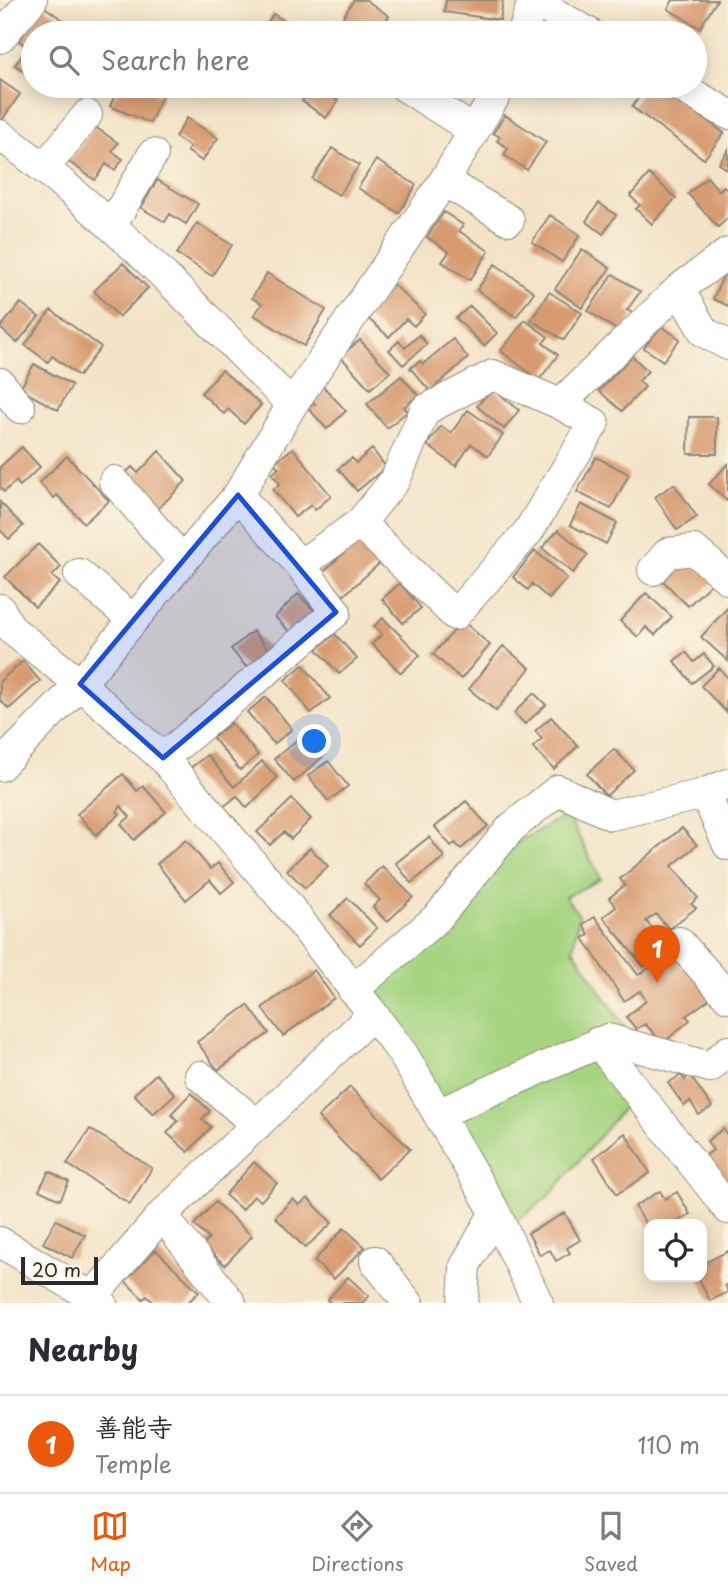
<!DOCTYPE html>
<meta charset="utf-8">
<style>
:root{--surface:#fff;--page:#f2f2f3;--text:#2b2b33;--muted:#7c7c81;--line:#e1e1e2;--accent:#ea580c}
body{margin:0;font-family:"Playpen Sans","Klee One",sans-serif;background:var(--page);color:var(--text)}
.controls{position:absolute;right:21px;bottom:21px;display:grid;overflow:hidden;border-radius:14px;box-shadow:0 4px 18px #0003}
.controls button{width:63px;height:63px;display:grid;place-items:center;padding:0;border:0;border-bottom:2px solid var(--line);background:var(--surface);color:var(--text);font:35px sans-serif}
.scale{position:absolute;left:21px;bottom:18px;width:77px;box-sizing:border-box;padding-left:7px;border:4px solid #2b2b2b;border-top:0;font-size:19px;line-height:24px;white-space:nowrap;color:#2b2b2b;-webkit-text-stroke:5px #fcf5e5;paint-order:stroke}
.you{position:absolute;left:315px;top:742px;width:24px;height:24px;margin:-18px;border:5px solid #fff;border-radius:50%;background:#1a73e8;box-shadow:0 0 0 10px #1a73e833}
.badge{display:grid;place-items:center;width:46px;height:46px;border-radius:50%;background:var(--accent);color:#fff;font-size:23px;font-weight:700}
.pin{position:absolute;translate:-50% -58px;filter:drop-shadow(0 2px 4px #0008)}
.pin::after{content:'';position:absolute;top:37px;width:24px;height:21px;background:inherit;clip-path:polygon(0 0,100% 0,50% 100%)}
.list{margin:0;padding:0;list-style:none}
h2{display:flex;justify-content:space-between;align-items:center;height:91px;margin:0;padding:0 28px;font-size:30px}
h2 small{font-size:23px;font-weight:400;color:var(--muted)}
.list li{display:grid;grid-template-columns:46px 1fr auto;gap:21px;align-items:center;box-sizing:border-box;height:98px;padding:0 28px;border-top:2px solid var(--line)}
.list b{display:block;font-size:26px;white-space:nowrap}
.list p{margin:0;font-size:23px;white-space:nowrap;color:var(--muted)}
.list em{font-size:23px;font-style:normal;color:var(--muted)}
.icon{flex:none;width:38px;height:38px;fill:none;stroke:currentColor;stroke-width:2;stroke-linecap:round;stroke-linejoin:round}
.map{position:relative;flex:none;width:728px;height:1303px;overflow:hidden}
.search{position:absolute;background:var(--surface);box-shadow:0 4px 18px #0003;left:21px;right:21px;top:21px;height:77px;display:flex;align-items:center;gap:18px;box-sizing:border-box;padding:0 24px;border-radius:38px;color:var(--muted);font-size:26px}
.sheet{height:189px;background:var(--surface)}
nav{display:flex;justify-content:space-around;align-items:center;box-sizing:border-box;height:98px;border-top:2px solid var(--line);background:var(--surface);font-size:19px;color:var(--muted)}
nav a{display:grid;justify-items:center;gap:4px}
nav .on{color:var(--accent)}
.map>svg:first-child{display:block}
</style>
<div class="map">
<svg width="728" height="1303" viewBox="0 0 728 1303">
<rect width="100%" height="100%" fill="#fcf5e5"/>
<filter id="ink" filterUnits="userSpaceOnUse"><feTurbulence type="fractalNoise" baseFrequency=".0143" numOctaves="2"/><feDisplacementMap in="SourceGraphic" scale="14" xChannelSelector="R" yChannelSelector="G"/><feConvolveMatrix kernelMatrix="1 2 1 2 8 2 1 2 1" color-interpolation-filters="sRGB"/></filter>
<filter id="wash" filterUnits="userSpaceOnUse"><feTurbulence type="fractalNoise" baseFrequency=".00686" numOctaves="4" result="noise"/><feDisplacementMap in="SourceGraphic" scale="28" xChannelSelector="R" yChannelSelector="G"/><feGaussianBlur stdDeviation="1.57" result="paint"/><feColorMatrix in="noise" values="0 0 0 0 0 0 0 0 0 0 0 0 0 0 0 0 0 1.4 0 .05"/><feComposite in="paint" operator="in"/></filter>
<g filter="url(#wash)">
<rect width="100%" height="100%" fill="#f3e3c7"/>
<!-- green -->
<path fill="#a6d481" stroke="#688056" stroke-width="2" d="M567,814L601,879L565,897L579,915L573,949L624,1026L610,1047L635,1094L551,1194L514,1224L370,992L510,847Z"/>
<g id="blocks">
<!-- building -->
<path fill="#d89b71" d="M354,0H366L389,16L377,33H366L343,17Z
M446,0H503L500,20L444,12Z
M673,0H717L700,28L668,9Z
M43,6L73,27L69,33H33V77L15,65L28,47L19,41Z
M273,14L302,31L301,33H261Z
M424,24L438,33H418Z
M0,80L20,94L0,123Z
M66,86H89L81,97Z
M119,86H140L162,96L150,123L110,106Z
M271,86H288L283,93Z
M312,86H333L327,94L338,101L326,118L302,101Z
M537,86H571L569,92L558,88L553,92Z
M647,86H659L724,133L704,159L632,107Z
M505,115L546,142L527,170L504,155L508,148L497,141L500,137L493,133Z
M187,118L218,138L202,161L187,151L190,147L175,137Z
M94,126L118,143L112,151L123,159L115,170L106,164L95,180L69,162Z
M332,148L359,165L339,195L312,179Z
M728,150V170L719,164Z
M376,160L416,185L399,213L358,188Z
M649,174L676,198L652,224L636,209L640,205L630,196Z
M707,177L719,191L724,186L728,191V218L718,227L688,194Z
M157,180L198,204L186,224L170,214L165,222L141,208Z
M599,203L616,215L603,234L586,221Z
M444,212L463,225L459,231L489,251L470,280L442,262L449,252L427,237Z
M550,215L580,235L562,262L532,242Z
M197,223L232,245L212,276L177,254Z
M582,249L610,268L582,308L555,289Z
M123,263L148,288L119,317L94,291Z
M495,264L534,292L516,317L477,290Z
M267,273L326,310L304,346L254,315L262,304L252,298Z
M613,274L640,292L627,310L634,314L621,333L588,311Z
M724,274L728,276V306L713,299Z
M393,284L425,314L414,326L406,319L389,337L364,315Z
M549,292L582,313L564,340L531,320Z
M21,303L39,317L17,343L0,328Z
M470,306L497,333L484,346L456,318Z
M51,310L101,347L79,376L52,356L48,362L25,345Z
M525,320L548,337L543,343L558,355L539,380L501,351Z
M661,326L680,339L663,361L644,348Z
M419,335L427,344L403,365L389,350L399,341L405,348Z
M453,339L468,358L430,391L410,368L420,361L423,364Z
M360,340L390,372L370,389L340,356Z
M632,356L648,371L639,381L645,387L622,411L599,391Z
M34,364L72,385L58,410L20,389Z
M222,370L261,405L244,424L228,409L224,414L201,393Z
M401,376L418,395L404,407L408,411L387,428L367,404Z
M322,385L346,411L327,429L308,408L315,404L309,398Z
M492,388L519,410L504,429L477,406Z
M468,410L503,435L488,456L471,444L456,466L427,445L441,426L451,433Z
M689,417H717V454H688Z
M22,447L40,467L20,486L16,481L4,492L0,487V467Z
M293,448L331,496L315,510L311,505L295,517L273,489L280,484L272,474L279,468L274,463Z
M372,449L386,467L357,491L338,469L352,458L356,463Z
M159,451L186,481L156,511L122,476L132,467L138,473Z
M67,456L109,501L84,523L57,495L54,498L39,483Z
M596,457L629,474L611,509L577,492Z
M728,464V502L709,484Z
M674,484L697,517L677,530L655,497Z
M0,502L23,526L9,539L0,530Z
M581,504L617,523L606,544L570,525Z
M558,530L588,555L573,573L542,548Z
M359,539L380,563L343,596L322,573Z
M38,544L61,567L52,576L60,583L35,607L5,577Z
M535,551L567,578L549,599L532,584L528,590L513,577Z
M681,560L716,579L688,606L662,580Z
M400,583L421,608L403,623L382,599Z
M646,593L672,617L655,635L646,627L638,637L620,621Z
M298,594L315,611L292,634L275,617Z
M728,607V661L701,637Z
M383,618L420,655L401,673L372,644L382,634L374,626Z
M463,621L490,645L461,679L433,654Z
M253,631L269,650L247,668L231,649Z
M335,634L357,659L339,674L317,649Z
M503,646L530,668L496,711L469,689Z
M686,652L694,662L704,654L714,666L692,683L674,661Z
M23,661L40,681L9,709L0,700V681Z
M303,665L330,698L311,713L285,680Z
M719,668L728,678L726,712L701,686Z
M534,693L546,705L525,724L514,713Z
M266,697L292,729L274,744L247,712Z
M551,717L578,746L554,769L533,747L542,739L535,731Z
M231,723L258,755L240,770L213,738Z
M305,733L325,755L294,782L274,759Z
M614,749L634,770L606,796L587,774Z
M207,755L234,787L262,761L277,778L247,808L237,796L222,808L188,770Z
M328,761L348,786L328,801L308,776Z
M123,774L137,791L143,786L166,812L134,840L121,824L130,817L121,806L117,812L120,814L96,835L77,814Z
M292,799L311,819L291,839L284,832L270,845L257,832Z
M466,801L488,826L461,849L455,843L451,846L435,827Z
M682,828L697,845L672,866L698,898L691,904L696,908L669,929L656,914L646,921L668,948L644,967L603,917L616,907L609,898L625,885L620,879Z
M429,837L444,857L411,883L396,863Z
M186,840L210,869L218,863L234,882L221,893L210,880L186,900L157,864Z
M310,848L328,866L305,888L287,870Z
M382,866L413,897L387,922L373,907L380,900L364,884Z
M348,898L377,928L360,945L330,915Z
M595,917L638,975L676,952L684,971L693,967L711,998L686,1016L690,1020L663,1043L645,1024L636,1029L626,1017L646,1001L640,991L624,1001L583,938L589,935L583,924Z
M314,970L334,998L283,1036L262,1008Z
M248,1005L269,1033L218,1070L197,1042Z
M156,1074L175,1094L153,1114L134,1094Z
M689,1074L712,1107L699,1115L690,1101L684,1106L668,1083L681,1075L685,1080Z
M350,1087L410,1149L378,1179L318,1117Z
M191,1093L210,1111L202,1119L211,1127L188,1152L167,1133L178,1121L171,1114Z
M90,1129L152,1168L130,1204L67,1164Z
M723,1129L728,1136V1186L705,1156L713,1150L707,1141Z
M625,1133L650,1173L617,1194L594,1158Z
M254,1162L277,1183L261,1201L254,1196L242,1210L225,1195Z
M49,1171L69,1182L60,1200L39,1190Z
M660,1191L665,1199L677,1192L690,1214L673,1224H649V1229L635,1206Z
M308,1198L332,1223L305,1248L275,1217L293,1199L299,1205Z
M215,1202L252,1236L225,1265L203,1245L209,1239L194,1225Z
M565,1213L580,1240L567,1248L570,1253L556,1261L550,1250L540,1255L528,1233Z
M56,1220L85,1235L72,1258L43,1243Z
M344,1228L365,1247L334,1279L314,1261Z
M156,1250L199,1292L187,1303H154L147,1296L143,1299L125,1281Z
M728,1251V1284L725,1285L728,1292L710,1301L698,1277H702V1264Z
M348,1277L369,1296L362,1303H331L327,1300Z"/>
</g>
</g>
<g filter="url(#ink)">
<use href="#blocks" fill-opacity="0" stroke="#8f8779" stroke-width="2"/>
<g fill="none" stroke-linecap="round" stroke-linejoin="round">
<!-- minor casing -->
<g stroke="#8f8779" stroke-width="32">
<path id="minor" d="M533,1L589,33
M523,33L533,0
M0,38L32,0
M404,86L473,130
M679,86L728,114
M0,135C108,213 199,310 292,405
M45,167L87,115
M444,181L509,220
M111,226L153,154
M679,289L704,332L728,345
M0,383L20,408
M114,481L183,561
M238,495L300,565L360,523L395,480L425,410L493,375L560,404L679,289L728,253
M360,523L455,615L528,532L594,423L560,404
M653,570L668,553L694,550L728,579
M79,574L133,620
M0,609L11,629L80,684L163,758L282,898L373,1014L403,1054L495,1212L538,1303
M163,758L336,612L300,565
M0,766L80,684L238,495L292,405L444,181L501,86
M705,793L728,845
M679,942L728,997
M353,990L438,917L511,828L558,790L611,815L700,795L728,784
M598,1042L728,1209
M200,1076L257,1125
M438,1114L608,1039L710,1067L728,1051
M162,1215L231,1303
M0,1242L102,1303
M375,1261L408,1303
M87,1303L162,1215L373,1014
M463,1303L465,1266L495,1212"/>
</g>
<!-- minor -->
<use href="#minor" stroke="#fff" stroke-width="30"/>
</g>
</g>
<!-- marked area -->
<path fill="#1d4ed8" fill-opacity="0.2" stroke="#1d4ed8" stroke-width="5" stroke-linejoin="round" d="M238,495L336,612L163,758L80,684Z"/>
</svg>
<div class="controls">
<button><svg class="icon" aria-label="locate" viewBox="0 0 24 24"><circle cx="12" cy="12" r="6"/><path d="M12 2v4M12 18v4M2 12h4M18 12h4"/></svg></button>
</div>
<div class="scale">20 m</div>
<div class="you"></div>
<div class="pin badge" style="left:657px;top:983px">1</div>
<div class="search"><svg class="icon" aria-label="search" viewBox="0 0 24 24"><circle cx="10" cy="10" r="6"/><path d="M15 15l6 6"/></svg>Search here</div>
</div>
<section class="sheet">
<h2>Nearby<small></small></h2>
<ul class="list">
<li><span class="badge">1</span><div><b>善能寺</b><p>Temple</p></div><em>110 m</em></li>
</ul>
</section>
<nav>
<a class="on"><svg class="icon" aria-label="map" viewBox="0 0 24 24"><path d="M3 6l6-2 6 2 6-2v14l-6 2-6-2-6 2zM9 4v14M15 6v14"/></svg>Map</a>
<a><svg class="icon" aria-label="directions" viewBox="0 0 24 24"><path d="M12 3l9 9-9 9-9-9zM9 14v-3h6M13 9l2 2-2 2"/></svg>Directions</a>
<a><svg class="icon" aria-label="saved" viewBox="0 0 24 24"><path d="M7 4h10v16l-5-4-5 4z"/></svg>Saved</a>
</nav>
